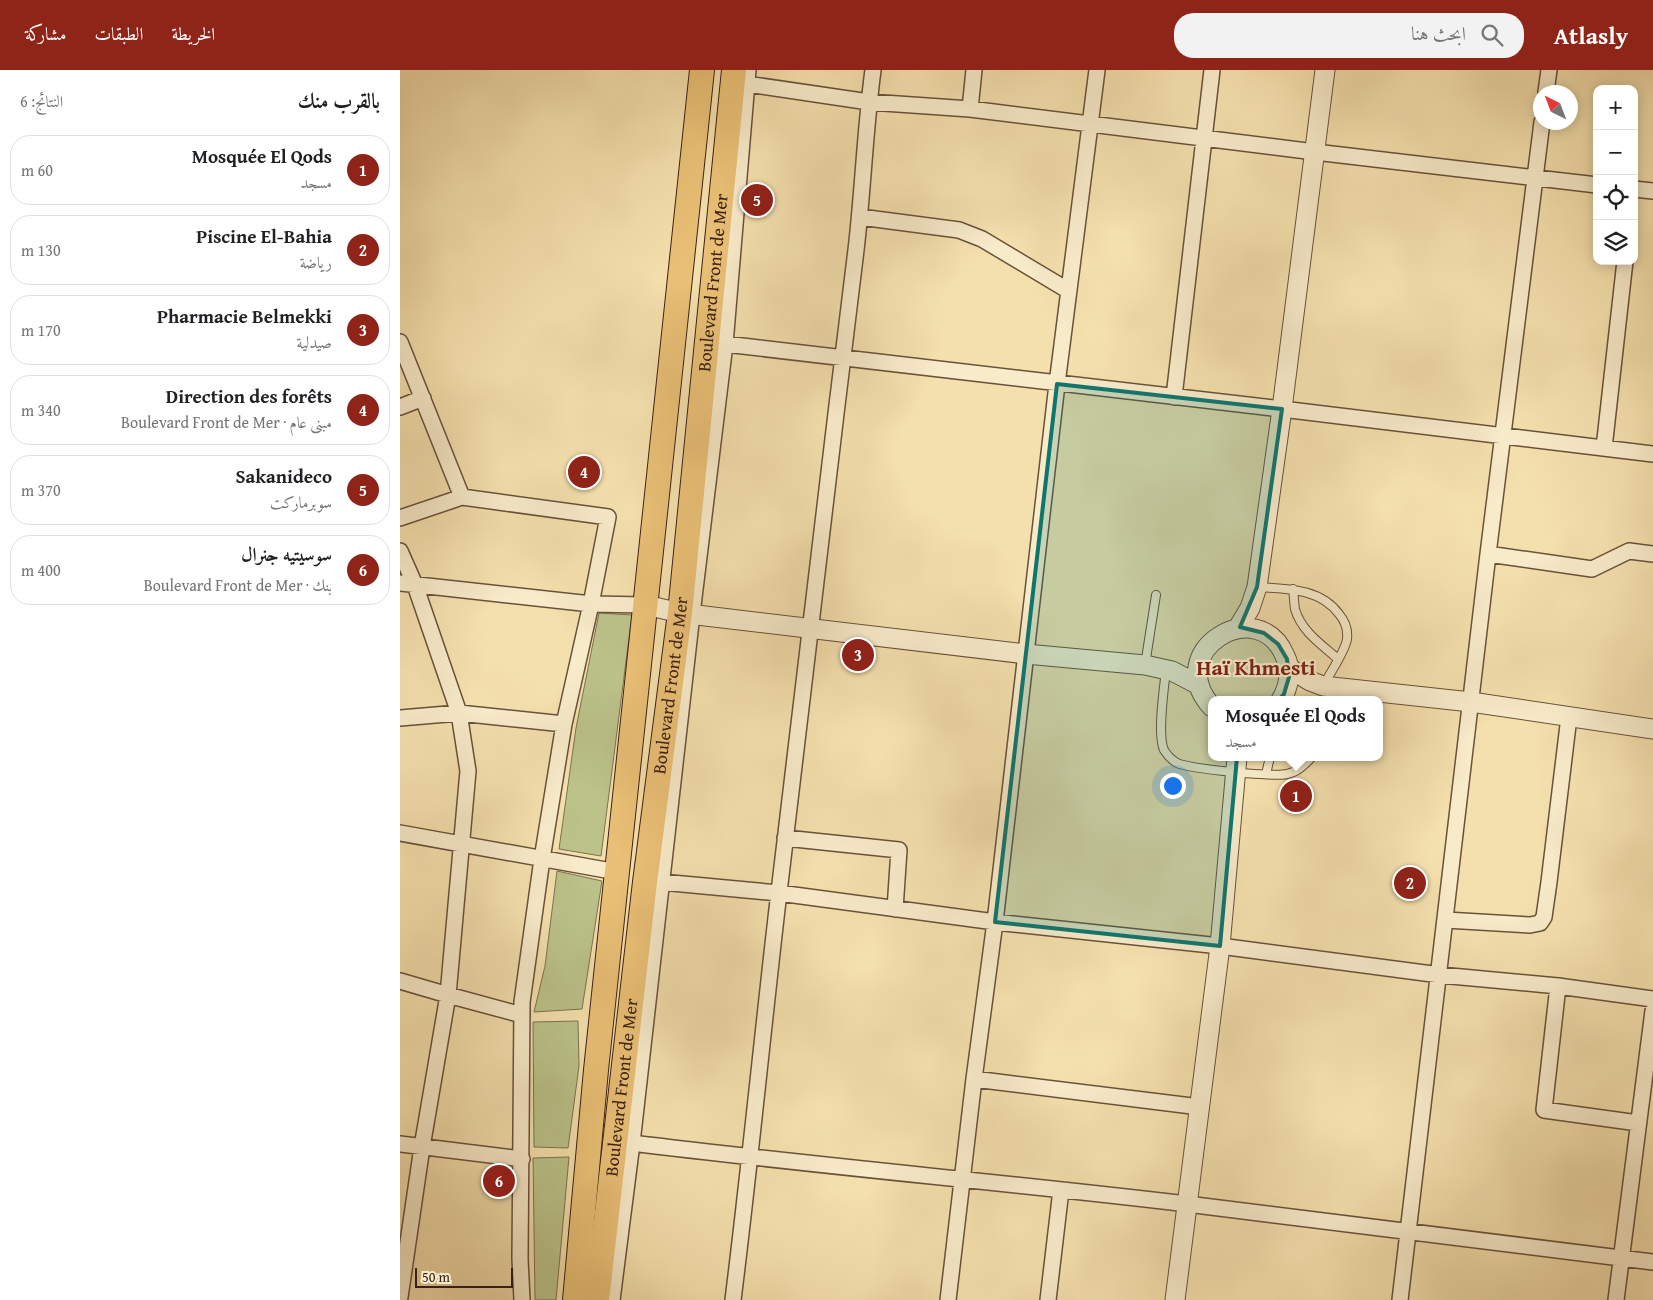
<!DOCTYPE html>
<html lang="ar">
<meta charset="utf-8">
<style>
:root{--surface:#fff;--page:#f2f2f2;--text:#202124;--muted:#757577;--line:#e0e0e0;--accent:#8f2418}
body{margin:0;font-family:"Gentium Book Plus",Amiri,serif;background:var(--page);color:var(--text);direction:rtl}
.controls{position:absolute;right:15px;top:15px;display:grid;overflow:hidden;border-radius:10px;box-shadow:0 2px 12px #0003}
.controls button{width:45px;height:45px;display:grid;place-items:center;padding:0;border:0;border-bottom:1px solid var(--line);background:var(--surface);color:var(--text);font:25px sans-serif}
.compass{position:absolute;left:1133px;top:15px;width:45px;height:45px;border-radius:50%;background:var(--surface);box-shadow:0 2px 12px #0003;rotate:318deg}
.scale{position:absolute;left:15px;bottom:12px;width:98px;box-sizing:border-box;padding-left:5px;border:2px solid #3b2114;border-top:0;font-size:14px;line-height:18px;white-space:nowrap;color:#3b2114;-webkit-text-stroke:4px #f8ebca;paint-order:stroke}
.you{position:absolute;left:772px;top:715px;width:18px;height:18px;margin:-12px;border:4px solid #fff;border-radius:50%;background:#1a73e8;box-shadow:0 0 0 8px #1a73e833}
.badge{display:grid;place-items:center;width:32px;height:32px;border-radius:50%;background:var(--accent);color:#fff;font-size:16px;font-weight:700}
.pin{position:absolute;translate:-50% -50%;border:2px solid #fff;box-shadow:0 1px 5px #0006}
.popup{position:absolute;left:808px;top:626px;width:175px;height:65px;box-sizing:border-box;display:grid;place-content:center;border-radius:10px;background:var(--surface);filter:drop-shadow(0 1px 4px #0005);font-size:16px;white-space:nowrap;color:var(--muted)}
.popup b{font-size:19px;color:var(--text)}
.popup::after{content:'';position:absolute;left:50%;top:100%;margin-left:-10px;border:10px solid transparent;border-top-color:var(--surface)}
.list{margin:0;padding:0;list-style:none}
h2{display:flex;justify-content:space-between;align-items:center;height:65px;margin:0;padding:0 20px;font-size:21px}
h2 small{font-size:16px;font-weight:400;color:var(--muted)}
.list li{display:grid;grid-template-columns:32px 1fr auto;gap:15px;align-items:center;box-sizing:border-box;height:70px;margin:0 10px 10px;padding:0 10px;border:1px solid var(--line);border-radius:20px}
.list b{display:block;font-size:19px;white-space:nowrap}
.list p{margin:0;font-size:16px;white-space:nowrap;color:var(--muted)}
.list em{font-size:16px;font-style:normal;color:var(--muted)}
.icon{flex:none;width:28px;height:28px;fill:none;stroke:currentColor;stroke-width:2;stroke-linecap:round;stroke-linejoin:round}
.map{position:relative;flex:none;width:1253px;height:1230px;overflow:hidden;direction:ltr}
header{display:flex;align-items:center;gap:30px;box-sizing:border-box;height:70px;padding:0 25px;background:var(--accent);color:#fff}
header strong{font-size:24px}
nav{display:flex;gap:28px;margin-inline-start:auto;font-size:18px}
.search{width:350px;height:45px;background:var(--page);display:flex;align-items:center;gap:12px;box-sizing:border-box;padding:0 18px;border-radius:20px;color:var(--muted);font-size:19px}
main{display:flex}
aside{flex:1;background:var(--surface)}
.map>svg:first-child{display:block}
</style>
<header>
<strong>Atlasly</strong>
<div class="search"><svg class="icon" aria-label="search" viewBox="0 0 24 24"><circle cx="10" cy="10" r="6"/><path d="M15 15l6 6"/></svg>ابحث هنا</div>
<nav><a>الخريطة</a><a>الطبقات</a><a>مشاركة</a></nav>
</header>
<main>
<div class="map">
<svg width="1253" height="1230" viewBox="0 0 1253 1230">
<rect width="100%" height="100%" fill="#f4e0ad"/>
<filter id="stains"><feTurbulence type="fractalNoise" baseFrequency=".004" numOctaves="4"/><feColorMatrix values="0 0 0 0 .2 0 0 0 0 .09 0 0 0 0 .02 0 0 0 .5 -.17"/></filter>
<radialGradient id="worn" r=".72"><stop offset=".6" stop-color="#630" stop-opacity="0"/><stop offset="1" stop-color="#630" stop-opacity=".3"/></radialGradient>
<!-- green -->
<path fill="#bbc28a" stroke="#7b724f" d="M199,543L232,545L201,786L159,779L176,658Z
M157,801L202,811L182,939L134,942L145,896Z
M178,951L179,996L168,1078L134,1077L133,952Z
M169,1087L156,1230H135L133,1088Z"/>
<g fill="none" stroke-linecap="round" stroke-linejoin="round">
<!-- service casing -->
<g stroke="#69513a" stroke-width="10">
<path id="service" d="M857,517C887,519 920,518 939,544C945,551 948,560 947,569C946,579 930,604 924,614
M893,519C894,526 894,533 895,539C901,561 922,575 938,589
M745,595L756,525
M766,600C764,618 757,665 764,680C767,685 772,690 777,693C791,699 873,707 887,704C898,702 905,694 912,687
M866,704L870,687"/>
</g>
<!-- minor casing -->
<g stroke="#69513a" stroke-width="18">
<path id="minor" d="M347,14L469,32L570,39L915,82L1197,115
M1146,22L1149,0
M570,39L574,0
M1234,119L1253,121
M460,147L559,160L582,169L669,221
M0,272L62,427L208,447L191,534L164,654L142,789L122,932L120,1189L122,1230
M325,274L882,339L1253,384
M774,327L812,0
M0,337L23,328
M1204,378L1225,191
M0,448L62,427
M0,481L15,515L59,643L68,701L48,925L22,1077L0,1227
M1088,484L1192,499L1229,481L1253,484
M0,513L191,534L246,535
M0,648L59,643L164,654
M0,763L217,802
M385,768L499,780L495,839
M261,812L379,823L595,852L820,876L1040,905L1158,916L1253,929
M1046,850L1130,855L1140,853L1144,847L1149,812L1169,647
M0,911L48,925L122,945
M1158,916L1144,1040L1238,1053
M574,1009L800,1037
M232,1073C417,1096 602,1112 787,1134C942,1152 1097,1174 1253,1192
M0,1074L122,1089
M212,1230L232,1073L292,544L325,274L348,0
M333,1230C350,1094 363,958 379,822C403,608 430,394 456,180C463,120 465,60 473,0
M548,1230L574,1009L595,852L657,314L697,0
M648,1230L661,1120
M1000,1230L1088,484L1142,52
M1216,1230L1253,941"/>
</g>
<!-- tertiary casing -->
<g stroke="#69513a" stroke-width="21">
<path id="tertiary" d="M246,535L280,543L626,584L745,595L772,601L799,615
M838,558L850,538L857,517L882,339L925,0
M889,598L910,611L923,616L1071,632L1253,659
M812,637C761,581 858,522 885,586C892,600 889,617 881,630
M775,1230L820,876L837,687"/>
</g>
<!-- primary casing -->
<g stroke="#3b2114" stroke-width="26">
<g id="primary">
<path d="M175,1230L196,1000L302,0"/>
<path id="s1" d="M197,1230L245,812L280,543L334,0"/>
</g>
</g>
<!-- service -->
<use href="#service" stroke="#f8ebca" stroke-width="8"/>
<!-- minor -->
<use href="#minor" stroke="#f8ebca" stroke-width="15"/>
<!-- tertiary -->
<use href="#tertiary" stroke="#f8ebca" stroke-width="19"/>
<!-- primary -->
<use href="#primary" stroke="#eac076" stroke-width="24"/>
</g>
<!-- marked area -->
<path fill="#0f766e" fill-opacity="0.2" stroke="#0f766e" stroke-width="4" stroke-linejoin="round" d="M657,314L882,339L857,517L840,557L864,563L878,574L887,589L889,607L884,624L870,641L849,649H829L837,687L820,876L595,852Z"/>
<g text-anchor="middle" stroke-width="4.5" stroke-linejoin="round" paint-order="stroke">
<!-- street labels -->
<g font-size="18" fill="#3b2114" stroke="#f8ebca">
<text dy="6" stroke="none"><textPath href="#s1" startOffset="1024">Boulevard Front de Mer</textPath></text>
<text dy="6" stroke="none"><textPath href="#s1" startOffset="619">Boulevard Front de Mer</textPath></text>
<text dy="6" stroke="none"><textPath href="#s1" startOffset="214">Boulevard Front de Mer</textPath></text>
</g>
<!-- district labels -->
<g font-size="22" font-weight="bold" fill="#7a1f14" stroke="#f8ebca">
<text x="856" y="605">Haï Khmesti</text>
</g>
</g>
<rect width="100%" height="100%" filter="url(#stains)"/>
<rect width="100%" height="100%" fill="url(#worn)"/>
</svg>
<div class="controls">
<button>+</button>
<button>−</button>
<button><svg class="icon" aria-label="locate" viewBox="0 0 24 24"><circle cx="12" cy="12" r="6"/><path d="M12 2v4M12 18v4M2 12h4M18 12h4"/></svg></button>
<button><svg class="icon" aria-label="layers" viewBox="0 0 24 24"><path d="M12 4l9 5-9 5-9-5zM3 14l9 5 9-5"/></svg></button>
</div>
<svg class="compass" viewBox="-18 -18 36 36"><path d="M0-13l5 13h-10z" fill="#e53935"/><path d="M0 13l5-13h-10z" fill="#757577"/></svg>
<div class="scale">50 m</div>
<div class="you"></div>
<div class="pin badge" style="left:896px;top:726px">1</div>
<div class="popup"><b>Mosquée El Qods</b>مسجد</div>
<div class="pin badge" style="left:1010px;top:813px">2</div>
<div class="pin badge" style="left:458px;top:585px">3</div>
<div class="pin badge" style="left:184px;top:402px">4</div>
<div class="pin badge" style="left:357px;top:130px">5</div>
<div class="pin badge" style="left:99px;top:1111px">6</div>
</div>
<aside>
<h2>بالقرب منك<small>النتائج: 6</small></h2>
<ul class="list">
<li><span class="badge">1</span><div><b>Mosquée El Qods</b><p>مسجد</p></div><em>60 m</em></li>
<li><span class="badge">2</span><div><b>Piscine El-Bahia</b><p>رياضة</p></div><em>130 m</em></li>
<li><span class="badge">3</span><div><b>Pharmacie Belmekki</b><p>صيدلية</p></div><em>170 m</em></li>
<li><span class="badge">4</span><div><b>Direction des forêts</b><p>مبنى عام · Boulevard Front de Mer</p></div><em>340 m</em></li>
<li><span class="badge">5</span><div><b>Sakanideco</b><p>سوبرماركت</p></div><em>370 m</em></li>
<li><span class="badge">6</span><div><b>سوسيتيه جنرال</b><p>بنك · Boulevard Front de Mer</p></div><em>400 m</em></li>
</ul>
</aside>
</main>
